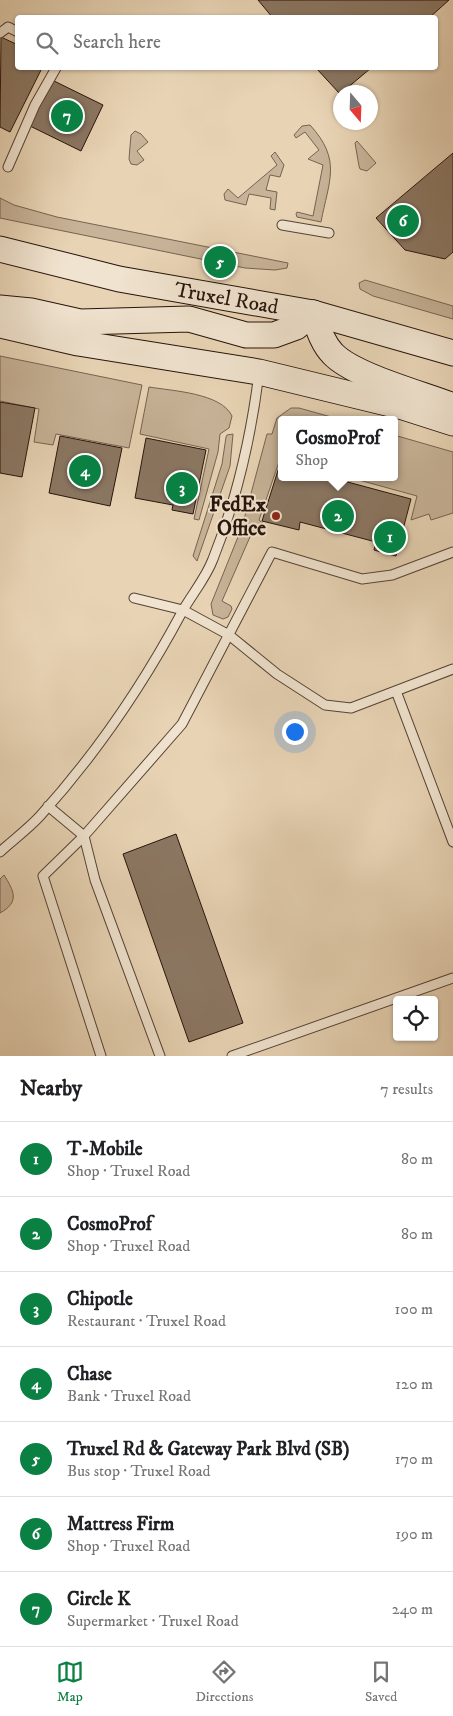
<!DOCTYPE html>
<meta charset="utf-8">
<style>
:root{--surface:#fff;--page:#f2f2f2;--text:#202124;--muted:#757577;--line:#e0e0e0;--accent:#0b8043}
body{margin:0;font-family:"IM FELL DW Pica",serif;background:var(--page);color:var(--text)}
.controls{position:absolute;right:15px;bottom:15px;display:grid;overflow:hidden;border-radius:5px;box-shadow:0 1px 4px #0004}
.controls button{width:45px;height:45px;display:grid;place-items:center;padding:0;border:0;border-bottom:1px solid var(--line);background:var(--surface);color:var(--text);font:25px sans-serif}
.compass{position:absolute;left:333px;top:85px;width:45px;height:45px;border-radius:50%;background:var(--surface);box-shadow:0 1px 4px #0004;rotate:161deg}
.you{position:absolute;left:294px;top:731px;width:18px;height:18px;margin:-12px;border:4px solid #fff;border-radius:50%;background:#1a73e8;box-shadow:0 0 0 8px #1a73e833}
.badge{display:grid;place-items:center;width:32px;height:32px;border-radius:50%;background:var(--accent);color:#fff;font-size:16px;font-weight:700}
.pin{position:absolute;translate:-50% -50%;border:2px solid #fff;box-shadow:0 1px 5px #0006}
.popup{position:absolute;left:278px;top:416px;width:120px;height:65px;box-sizing:border-box;display:grid;place-content:center;border-radius:5px;background:var(--surface);filter:drop-shadow(0 1px 4px #0005);font-size:16px;white-space:nowrap;color:var(--muted)}
.popup b{font-size:19px;color:var(--text)}
.popup::after{content:'';position:absolute;left:50%;top:100%;margin-left:-10px;border:10px solid transparent;border-top-color:var(--surface)}
.list{margin:0;padding:0;list-style:none}
h2{display:flex;justify-content:space-between;align-items:center;height:65px;margin:0;padding:0 20px;font-size:21px}
h2 small{font-size:16px;font-weight:400;color:var(--muted)}
.list li{display:grid;grid-template-columns:32px 1fr auto;gap:15px;align-items:center;box-sizing:border-box;height:75px;padding:0 20px;border-top:1px solid var(--line)}
.list b{display:block;font-size:19px;white-space:nowrap}
.list p{margin:0;font-size:16px;white-space:nowrap;color:var(--muted)}
.list em{font-size:16px;font-style:normal;color:var(--muted)}
.icon{flex:none;width:28px;height:28px;fill:none;stroke:currentColor;stroke-width:2;stroke-linecap:round;stroke-linejoin:round}
.map{position:relative;flex:none;width:453px;height:1056px;overflow:hidden}
.search{position:absolute;background:var(--surface);box-shadow:0 1px 4px #0004;left:15px;right:15px;top:15px;height:55px;display:flex;align-items:center;gap:12px;box-sizing:border-box;padding:0 18px;border-radius:5px;color:var(--muted);font-size:19px}
.sheet{height:590px;background:var(--surface)}
nav{display:flex;justify-content:space-around;align-items:center;box-sizing:border-box;height:70px;border-top:1px solid var(--line);background:var(--surface);font-size:14px;color:var(--muted)}
nav a{display:grid;justify-items:center;gap:2px}
nav .on{color:var(--accent)}
.map>svg:first-child{display:block}
</style>
<div class="map">
<svg width="453" height="1056" viewBox="0 0 453 1056">
<rect width="100%" height="100%" fill="#e8d4b5"/>
<filter id="stains"><feTurbulence type="fractalNoise" baseFrequency=".004" numOctaves="4"/><feColorMatrix values="0 0 0 0 .2 0 0 0 0 .09 0 0 0 0 .02 0 0 0 .5 -.17"/></filter>
<radialGradient id="worn" r=".72"><stop offset=".6" stop-color="#630" stop-opacity="0"/><stop offset="1" stop-color="#630" stop-opacity=".3"/></radialGradient>
<!-- green -->
<path fill="#c7b398" stroke="#766351" d="M310,125C342,160 329,180 321,222L297,217L296,214L297,212L313,216L323,165L308,159L319,150L305,132L296,138L294,135L302,126Z
M135,131L141,134L148,142L137,151L144,160L137,165L131,164L129,159L131,135Z
M357,141L376,163L367,171L360,169L359,166L355,143Z
M275,152L284,165L280,177L270,175L266,190L277,192L275,210L270,209L271,198L249,194L246,205L225,200L224,194L228,189L238,198L277,165L271,156Z
M0,198L14,205L57,217L288,263L287,268L275,270L245,268L29,224L0,218Z
M365,280L453,306V319L373,296L360,289L359,283Z
M0,356L142,385L129,448L56,434L53,445L34,442L39,409L0,401Z
M149,387C173,391 221,393 232,416L229,428L220,434L218,452L199,520L194,519L209,449L140,434Z
M291,408H299L342,420H282V462H279L259,520L265,525L264,532L253,530L222,601L231,606L232,609L228,617L223,619L213,615L211,604L242,527L267,434H272L277,418Z
M233,434L230,466L197,561L193,556L222,464L226,437L227,435Z
M394,435L453,452V513L431,520L429,514L411,520L417,496L348,477H394Z
M4,875C14,891 20,902 0,913V879Z"/>
<!-- building -->
<path fill="#8b7763" stroke="#26130a" d="M258,0H449L429,18H273Z
M1,37L18,45V68H42L10,132L0,127Z
M316,68H371L340,94Z
M52,80L103,105L81,151L30,126Z
M453,153V252L445,259L405,250L376,218Z
M0,402L35,408L22,477L0,473Z
M60,436L122,448L110,506L49,493Z
M146,438L206,450L193,514L172,510L173,505L135,498Z
M280,464H282V477H329L411,499L396,556L374,550L376,542L300,522L299,530L262,521Z
M176,834L243,1023L189,1042L123,854Z"/>
<g fill="none" stroke-linecap="round" stroke-linejoin="round">
<!-- service casing -->
<g stroke="#564335" stroke-width="11">
<path id="service" d="M0,33L8,27L18,32
M8,167L35,105L56,68
M282,225L329,233
M134,598L183,610L229,635L277,674L325,705L351,708L453,669
M396,691L453,842
M48,806L84,836L95,880L160,1056
M0,852C13,840 28,829 40,816C96,754 143,685 182,612C192,594 206,578 213,559C237,499 251,437 259,373
M101,1056L43,876L84,836L182,724L272,552L362,579L392,575L453,552
M232,1056L453,978"/>
</g>
<!-- secondary casing -->
<g stroke="#26130a" stroke-width="27">
<g id="secondary">
<path id="s1" d="M0,249L119,279L313,313L453,353"/>
<path d="M0,308L31,311L80,322L189,319L246,335H274L296,327L313,313"/>
<path d="M313,313C318,327 322,343 333,354C354,376 423,394 453,406"/>
<path d="M0,325L78,343L259,372L403,407L453,423"/>
</g>
</g>
<!-- service -->
<use href="#service" stroke="#f0e3cf" stroke-width="9"/>
<!-- secondary -->
<use href="#secondary" stroke="#f0e3cf" stroke-width="25"/>
</g>
<!-- markers -->
<circle fill="#8f2418" stroke="#f0e3cf" stroke-width="2" cx="276" cy="516" r="5"/>
<g text-anchor="middle" stroke-width="4" stroke-linejoin="round" paint-order="stroke">
<!-- street labels -->
<g font-size="21" fill="#26130a" stroke="#f0e3cf">
<text dy="7" stroke="none"><textPath href="#s1" startOffset="232">Truxel Road</textPath></text>
</g>
<!-- poi labels -->
<g font-size="21" font-weight="bold" fill="#26130a" stroke="#f0e3cf" text-anchor="end">
<text x="266" y="511">FedEx<tspan x="266" dy="24">Office</tspan></text>
</g>
</g>
<rect width="100%" height="100%" filter="url(#stains)"/>
<rect width="100%" height="100%" fill="url(#worn)"/>
</svg>
<div class="controls">
<button><svg class="icon" aria-label="locate" viewBox="0 0 24 24"><circle cx="12" cy="12" r="6"/><path d="M12 2v4M12 18v4M2 12h4M18 12h4"/></svg></button>
</div>
<svg class="compass" viewBox="-18 -18 36 36"><path d="M0-13l5 13h-10z" fill="#e53935"/><path d="M0 13l5-13h-10z" fill="#757577"/></svg>
<div class="you"></div>
<div class="pin badge" style="left:390px;top:537px">1</div>
<div class="pin badge" style="left:338px;top:516px">2</div>
<div class="popup"><b>CosmoProf</b>Shop</div>
<div class="pin badge" style="left:182px;top:488px">3</div>
<div class="pin badge" style="left:85px;top:471px">4</div>
<div class="pin badge" style="left:220px;top:262px">5</div>
<div class="pin badge" style="left:403px;top:221px">6</div>
<div class="pin badge" style="left:67px;top:116px">7</div>
<div class="search"><svg class="icon" aria-label="search" viewBox="0 0 24 24"><circle cx="10" cy="10" r="6"/><path d="M15 15l6 6"/></svg>Search here</div>
</div>
<section class="sheet">
<h2>Nearby<small>7 results</small></h2>
<ul class="list">
<li><span class="badge">1</span><div><b>T-Mobile</b><p>Shop · Truxel Road</p></div><em>80 m</em></li>
<li><span class="badge">2</span><div><b>CosmoProf</b><p>Shop · Truxel Road</p></div><em>80 m</em></li>
<li><span class="badge">3</span><div><b>Chipotle</b><p>Restaurant · Truxel Road</p></div><em>100 m</em></li>
<li><span class="badge">4</span><div><b>Chase</b><p>Bank · Truxel Road</p></div><em>120 m</em></li>
<li><span class="badge">5</span><div><b>Truxel Rd &amp; Gateway Park Blvd (SB)</b><p>Bus stop · Truxel Road</p></div><em>170 m</em></li>
<li><span class="badge">6</span><div><b>Mattress Firm</b><p>Shop · Truxel Road</p></div><em>190 m</em></li>
<li><span class="badge">7</span><div><b>Circle K</b><p>Supermarket · Truxel Road</p></div><em>240 m</em></li>
</ul>
</section>
<nav>
<a class="on"><svg class="icon" aria-label="map" viewBox="0 0 24 24"><path d="M3 6l6-2 6 2 6-2v14l-6 2-6-2-6 2zM9 4v14M15 6v14"/></svg>Map</a>
<a><svg class="icon" aria-label="directions" viewBox="0 0 24 24"><path d="M12 3l9 9-9 9-9-9zM9 14v-3h6M13 9l2 2-2 2"/></svg>Directions</a>
<a><svg class="icon" aria-label="saved" viewBox="0 0 24 24"><path d="M7 4h10v16l-5-4-5 4z"/></svg>Saved</a>
</nav>
